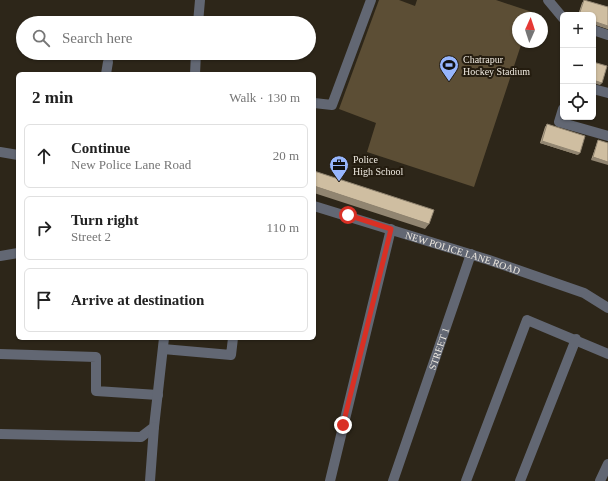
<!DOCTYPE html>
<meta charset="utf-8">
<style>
:root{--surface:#fff;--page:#f6f6f6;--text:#222;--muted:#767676;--line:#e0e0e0}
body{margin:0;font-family:"Times New Roman",serif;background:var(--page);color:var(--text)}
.controls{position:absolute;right:12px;top:12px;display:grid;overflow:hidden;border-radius:6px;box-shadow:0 1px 3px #0004}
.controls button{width:36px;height:36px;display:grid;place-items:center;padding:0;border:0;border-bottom:1px solid var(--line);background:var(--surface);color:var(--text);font:20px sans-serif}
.compass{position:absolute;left:512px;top:12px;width:36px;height:36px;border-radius:50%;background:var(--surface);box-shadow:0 1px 3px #0004;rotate:3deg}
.stop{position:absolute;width:12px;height:12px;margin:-9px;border:3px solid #d93025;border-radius:50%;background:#fff}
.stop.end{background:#d93025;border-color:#fff;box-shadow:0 1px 4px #0008}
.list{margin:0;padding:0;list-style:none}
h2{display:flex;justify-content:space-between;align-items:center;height:52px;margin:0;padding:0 16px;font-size:17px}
h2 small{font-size:13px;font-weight:400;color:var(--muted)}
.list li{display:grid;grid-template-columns:26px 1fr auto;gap:12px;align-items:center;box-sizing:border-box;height:64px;margin:0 8px 8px;padding:0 8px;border:1px solid var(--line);border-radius:6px}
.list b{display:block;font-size:15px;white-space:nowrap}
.list p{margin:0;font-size:13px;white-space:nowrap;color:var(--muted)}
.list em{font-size:13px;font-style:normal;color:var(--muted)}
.icon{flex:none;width:22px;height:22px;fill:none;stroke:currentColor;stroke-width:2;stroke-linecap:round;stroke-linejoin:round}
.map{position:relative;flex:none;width:608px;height:481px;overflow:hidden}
.search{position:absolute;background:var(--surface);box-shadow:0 1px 3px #0004;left:16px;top:16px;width:300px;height:44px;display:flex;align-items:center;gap:10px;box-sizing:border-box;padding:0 14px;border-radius:22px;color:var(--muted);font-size:15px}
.panel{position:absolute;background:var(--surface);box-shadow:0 1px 3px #0004;left:16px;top:72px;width:300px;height:268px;border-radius:6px}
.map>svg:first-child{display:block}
</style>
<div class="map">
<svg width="608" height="481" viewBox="0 0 608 481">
<rect width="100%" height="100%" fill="#2d2619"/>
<!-- garden -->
<path fill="#5c4e35" d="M379,0H399L415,6L417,0H496L532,12L530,18H518V42H522L474,187L367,152L376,123L339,109Z"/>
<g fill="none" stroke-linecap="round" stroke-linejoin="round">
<!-- minor -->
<g stroke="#626773" stroke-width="10">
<path d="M548,0L563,18"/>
<path d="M198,23L200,0"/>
<path d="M593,30L608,35"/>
<path d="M106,74L108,62"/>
<path d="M195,74L196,53"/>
<path d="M593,89L608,93"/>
<path d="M314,103L332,105L371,0"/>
<path d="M563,109L559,122L608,136"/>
<path d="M0,152L18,155"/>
<path id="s1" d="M314,206L489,260L584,293L608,308"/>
<path d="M0,256L18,253"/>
<path d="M163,349L231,355L233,338"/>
<path d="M0,354L96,357V391L158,395"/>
<path d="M0,434L141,437L154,427L164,338"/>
<path d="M150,481L154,427"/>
<path d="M330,481L391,229"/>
<path id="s2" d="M393,481L471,254"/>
<path d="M466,481L527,320L608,354"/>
<path d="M520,481L576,339"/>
<path d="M600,481L608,464"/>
</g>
</g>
<!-- wall -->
<path fill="#b2a38a" d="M584,0L608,7V29L593,24V15H578L582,3Z
M547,124L578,155L540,143L545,127Z
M598,140L608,143L591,160L597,143Z"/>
<!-- shaded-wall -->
<path fill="#918571" d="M593,21L608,26V29L593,24Z
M593,80L602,83L600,85L593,83Z
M542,141L580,153L578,155L540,143Z
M593,157L608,162V165L591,160Z
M314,186L429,224L425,229L314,193Z"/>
<!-- building -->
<path fill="#cfbea1" stroke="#918571" d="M584,0L608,7V26L593,21V15H579Z
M593,62L607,66L602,83L593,80Z
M547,124L585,136L580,153L542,141Z
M598,140L608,143V162L593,157Z
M314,171L434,210L429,224L314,186Z"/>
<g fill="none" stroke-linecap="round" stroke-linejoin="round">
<!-- route -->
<path stroke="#d93025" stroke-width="5" d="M343,425L391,229L348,215"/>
</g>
<!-- icons -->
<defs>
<g id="stadium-pin" transform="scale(1)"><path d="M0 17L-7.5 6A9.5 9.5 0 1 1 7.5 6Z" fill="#97b6fd" stroke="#241c0f"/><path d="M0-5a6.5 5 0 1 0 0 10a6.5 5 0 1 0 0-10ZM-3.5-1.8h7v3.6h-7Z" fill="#111"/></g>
<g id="office-pin" transform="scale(1)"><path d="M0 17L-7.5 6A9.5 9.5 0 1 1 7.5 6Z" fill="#97b6fd" stroke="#241c0f"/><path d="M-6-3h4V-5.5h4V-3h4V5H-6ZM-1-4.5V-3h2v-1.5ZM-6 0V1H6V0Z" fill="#111"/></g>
</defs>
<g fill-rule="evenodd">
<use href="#stadium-pin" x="449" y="65"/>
<use href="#office-pin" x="339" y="165"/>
</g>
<g text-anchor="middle" stroke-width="4" stroke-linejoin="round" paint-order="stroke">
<!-- poi labels -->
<g font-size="10" fill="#efeae1" stroke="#241c0f" text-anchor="start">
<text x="463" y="63">Chatrapur<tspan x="463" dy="12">Hockey Stadium</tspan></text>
<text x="353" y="163">Police<tspan x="353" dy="12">High School</tspan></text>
</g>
<!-- street labels -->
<g font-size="10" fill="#efeae1" stroke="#241c0f">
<text dy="4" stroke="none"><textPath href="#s1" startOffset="156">NEW POLICE LANE ROAD</textPath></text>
<text dy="4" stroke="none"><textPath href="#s2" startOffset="140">STREET 1</textPath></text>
</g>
</g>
</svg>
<div class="controls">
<button>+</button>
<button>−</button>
<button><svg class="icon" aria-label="locate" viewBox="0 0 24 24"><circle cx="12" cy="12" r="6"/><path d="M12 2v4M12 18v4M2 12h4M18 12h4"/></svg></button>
</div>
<svg class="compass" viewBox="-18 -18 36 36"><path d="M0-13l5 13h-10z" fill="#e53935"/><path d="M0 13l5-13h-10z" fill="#767676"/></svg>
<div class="stop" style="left:348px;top:215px"></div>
<div class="stop end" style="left:343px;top:425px"></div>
<div class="search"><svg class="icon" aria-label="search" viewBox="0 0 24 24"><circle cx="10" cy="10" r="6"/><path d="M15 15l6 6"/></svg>Search here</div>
<section class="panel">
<h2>2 min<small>Walk · 130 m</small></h2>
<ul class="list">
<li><svg class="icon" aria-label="ahead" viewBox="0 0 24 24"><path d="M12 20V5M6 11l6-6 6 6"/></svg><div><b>Continue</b><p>New Police Lane Road</p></div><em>20 m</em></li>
<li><svg class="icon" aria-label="right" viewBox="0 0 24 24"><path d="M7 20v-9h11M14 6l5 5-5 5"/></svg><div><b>Turn right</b><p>Street 2</p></div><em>110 m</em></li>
<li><svg class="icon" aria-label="arrive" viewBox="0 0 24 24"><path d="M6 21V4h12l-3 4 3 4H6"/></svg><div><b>Arrive at destination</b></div></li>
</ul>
</section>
</div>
